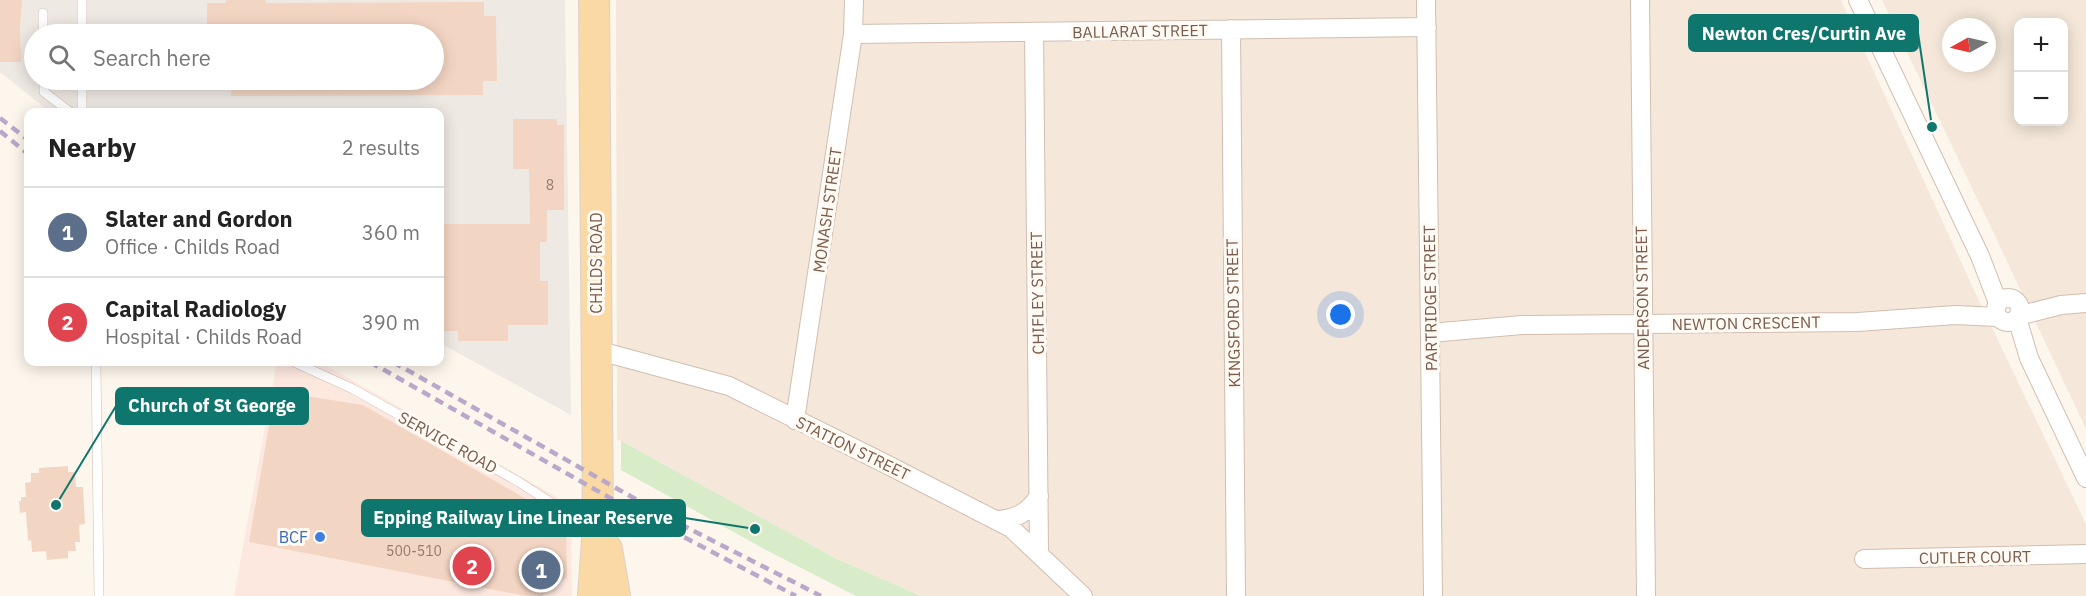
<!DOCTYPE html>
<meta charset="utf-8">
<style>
:root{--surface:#fff;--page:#f2f2f2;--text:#222;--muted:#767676;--line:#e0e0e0;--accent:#e76f51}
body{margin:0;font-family:"IBM Plex Sans",sans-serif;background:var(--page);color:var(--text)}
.controls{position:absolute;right:18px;top:18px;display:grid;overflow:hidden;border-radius:12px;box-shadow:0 3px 15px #0003}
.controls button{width:54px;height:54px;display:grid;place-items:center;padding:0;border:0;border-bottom:2px solid var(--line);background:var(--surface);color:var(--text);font:30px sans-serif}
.compass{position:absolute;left:1942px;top:18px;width:54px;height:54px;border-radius:50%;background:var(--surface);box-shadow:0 3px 15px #0003;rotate:262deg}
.you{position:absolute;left:1341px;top:315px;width:21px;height:21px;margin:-15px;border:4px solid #fff;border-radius:50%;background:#1a73e8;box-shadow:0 0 0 9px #1a73e833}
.badge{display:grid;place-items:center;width:39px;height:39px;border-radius:50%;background:var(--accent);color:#fff;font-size:20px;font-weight:700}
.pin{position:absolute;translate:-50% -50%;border:3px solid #fff;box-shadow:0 2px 6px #0006}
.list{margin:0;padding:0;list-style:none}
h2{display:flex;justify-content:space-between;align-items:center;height:78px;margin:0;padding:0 24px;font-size:26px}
h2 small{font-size:20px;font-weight:400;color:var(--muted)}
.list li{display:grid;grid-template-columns:39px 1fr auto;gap:18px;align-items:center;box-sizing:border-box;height:90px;padding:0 24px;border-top:2px solid var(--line)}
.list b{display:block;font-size:22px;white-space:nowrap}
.list p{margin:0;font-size:20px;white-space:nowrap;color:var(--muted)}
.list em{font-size:20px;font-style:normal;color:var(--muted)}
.icon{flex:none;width:33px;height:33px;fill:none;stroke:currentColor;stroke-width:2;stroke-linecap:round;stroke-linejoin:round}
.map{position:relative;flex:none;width:2086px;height:596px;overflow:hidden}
.search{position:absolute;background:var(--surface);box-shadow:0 3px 15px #0003;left:24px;top:24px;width:420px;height:66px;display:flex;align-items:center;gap:15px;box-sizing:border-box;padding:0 21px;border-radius:33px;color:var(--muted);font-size:22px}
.panel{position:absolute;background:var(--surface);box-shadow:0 3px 15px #0003;left:24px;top:108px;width:420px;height:258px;border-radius:12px}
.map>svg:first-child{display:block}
</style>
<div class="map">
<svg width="2086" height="596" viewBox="0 0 2086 596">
<rect width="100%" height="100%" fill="#fdf6ec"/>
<!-- residential -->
<path fill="#f5e8da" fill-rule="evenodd" d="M616,0H1841L1973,288L2086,524V596H921L835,558L617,439Z
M1882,0H2086V429L1996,238ZM2018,22H2064V122H2018ZM1951,27H1987V63H1951Z"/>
<!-- commercial -->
<path fill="#fde8e0" d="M277,362H320L555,496L571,513L572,596H234Z"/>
<!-- industrial -->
<path fill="#efe9e4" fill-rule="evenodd" d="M0,0H565L571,415L440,343V112H50L0,72ZM34,34H434V80H34Z"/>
<!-- green -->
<path fill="#d8ecc9" d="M621,441L835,558L921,596H856L768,551L621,470Z"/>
<!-- building -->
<path fill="#f3d5c3" d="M0,0H22L20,29L21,62H0Z
M226,0H265L266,3L484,2V16H496L497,81H483V95L231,96V80H434V34H230V27H207V3H226Z
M513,119H557V125H564V210H547V242H540V281H548V325H508V341H458V331H441V306H440L441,224H530L529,169H513Z
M275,391L363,405L566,522L567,577L542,596H526L249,542Z
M68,466V472H75L76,487H83L85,524L79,525L80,542H75L76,551H68V558L47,560L46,551L32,552L31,540L28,541L26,512L20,513L19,501H21V497H26L25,483L31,482V473H39V468Z"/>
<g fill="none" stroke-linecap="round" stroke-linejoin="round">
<!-- service casing -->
<g stroke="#d1beb0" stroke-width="10">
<path id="service" d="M82,0V34
M43,13V34
M44,80V92L70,112
M82,80V112
M96,362L99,596
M294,362L353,389L519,482L573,517L595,525"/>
</g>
<!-- minor casing -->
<g stroke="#d1beb0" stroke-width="20">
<path id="minor" d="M1426,0L1433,596
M1640,0L1646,596
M1858,0L1980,256L1998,303
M1231,29L1236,596
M1034,32L1039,553
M853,34L1427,27
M1996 310a12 12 0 1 1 24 0a12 12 0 1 1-24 0Z
M2018,316L2061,305L2086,303
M2017,318L2029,358L2086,478
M1430,333L1522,325L1858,322L1955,315L1998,317
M596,350L729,386L882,462L1011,528L1083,596
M795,420L853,34L854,0
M996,520C1016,519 1028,513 1039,496
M1864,559L2086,554"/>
</g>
<!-- primary casing -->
<g stroke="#dad1cd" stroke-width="32">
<path id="primary" d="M607,549L615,596
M593,596L598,526L594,0"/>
</g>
<!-- service -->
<use href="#service" stroke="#fff" stroke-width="9"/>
<!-- minor -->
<use href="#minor" stroke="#fff" stroke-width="18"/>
<!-- primary -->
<use href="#primary" stroke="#fbd9a5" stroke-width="30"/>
<!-- rail -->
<path stroke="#b9a8c9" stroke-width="4.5" stroke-dasharray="9 6" stroke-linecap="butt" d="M0,118L28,140
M0,131L28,154
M370,362L619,503L796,596
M393,362L678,523L821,596"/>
</g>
<!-- markers -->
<circle fill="#3f7fe0" stroke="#fffaf3" stroke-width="2" cx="320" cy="537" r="6"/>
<g text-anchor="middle" stroke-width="6" stroke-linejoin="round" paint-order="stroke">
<!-- number labels -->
<g font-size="14" fill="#987a6a">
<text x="550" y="190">8</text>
<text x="414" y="556">500-510</text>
</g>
<!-- street labels -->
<g font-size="16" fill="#7a5c4d" stroke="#fffaf3">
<text transform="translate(1140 31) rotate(-1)" y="6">BALLARAT STREET</text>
<text transform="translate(827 210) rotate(-82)" y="6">MONASH STREET</text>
<text transform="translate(596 263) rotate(-90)" y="6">CHILDS ROAD</text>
<text transform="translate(1037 293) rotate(-91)" y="6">CHIFLEY STREET</text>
<text transform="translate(1430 298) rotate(-91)" y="6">PARTRIDGE STREET</text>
<text transform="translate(1642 298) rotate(-91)" y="6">ANDERSON STREET</text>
<text transform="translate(1233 313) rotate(-91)" y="6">KINGSFORD STREET</text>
<text transform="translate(1746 323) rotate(-1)" y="6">NEWTON CRESCENT</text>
<text transform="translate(448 442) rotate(29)" y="6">SERVICE ROAD</text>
<text transform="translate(853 448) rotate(26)" y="6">STATION STREET</text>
<text transform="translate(1975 557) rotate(-1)" y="6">CUTLER COURT</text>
</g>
<!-- shop labels -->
<g font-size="16" fill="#366cbe" stroke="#fffaf3" text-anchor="end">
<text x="308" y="543">BCF</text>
</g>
</g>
<!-- callouts -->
<path fill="none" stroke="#0f766e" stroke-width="2" d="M1932 127L1918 33M56 505L116 406M755 529L685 518"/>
<g fill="#0f766e" stroke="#fffaf3" stroke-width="2">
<circle cx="1932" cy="127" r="6"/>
<circle cx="56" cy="505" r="6"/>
<circle cx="755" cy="529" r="6"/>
</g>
<g fill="#0f766e" stroke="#0f766e" stroke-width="2">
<rect x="1689" y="15" width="229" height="36" rx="6"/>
<rect x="116" y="388" width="192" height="36" rx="6"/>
<rect x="362" y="500" width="323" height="36" rx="6"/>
</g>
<g font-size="18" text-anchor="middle" font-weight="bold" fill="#fff">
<text x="1804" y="40">Newton Cres/Curtin Ave</text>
<text x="212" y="412">Church of St George</text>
<text x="523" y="524">Epping Railway Line Linear Reserve</text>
</g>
</svg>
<div class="controls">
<button>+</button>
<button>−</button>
</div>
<svg class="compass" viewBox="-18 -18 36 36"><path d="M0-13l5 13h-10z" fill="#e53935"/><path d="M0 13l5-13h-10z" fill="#767676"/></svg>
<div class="you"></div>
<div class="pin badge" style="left:541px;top:570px;background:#5c6f8a">1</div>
<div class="pin badge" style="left:472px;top:566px;background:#e0444e">2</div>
<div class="search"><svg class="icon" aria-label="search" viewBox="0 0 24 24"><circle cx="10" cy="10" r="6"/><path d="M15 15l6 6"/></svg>Search here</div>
<section class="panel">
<h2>Nearby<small>2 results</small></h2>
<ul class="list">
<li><span class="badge" style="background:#5c6f8a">1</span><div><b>Slater and Gordon</b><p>Office · Childs Road</p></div><em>360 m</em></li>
<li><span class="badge" style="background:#e0444e">2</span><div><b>Capital Radiology</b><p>Hospital · Childs Road</p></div><em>390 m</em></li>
</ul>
</section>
</div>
